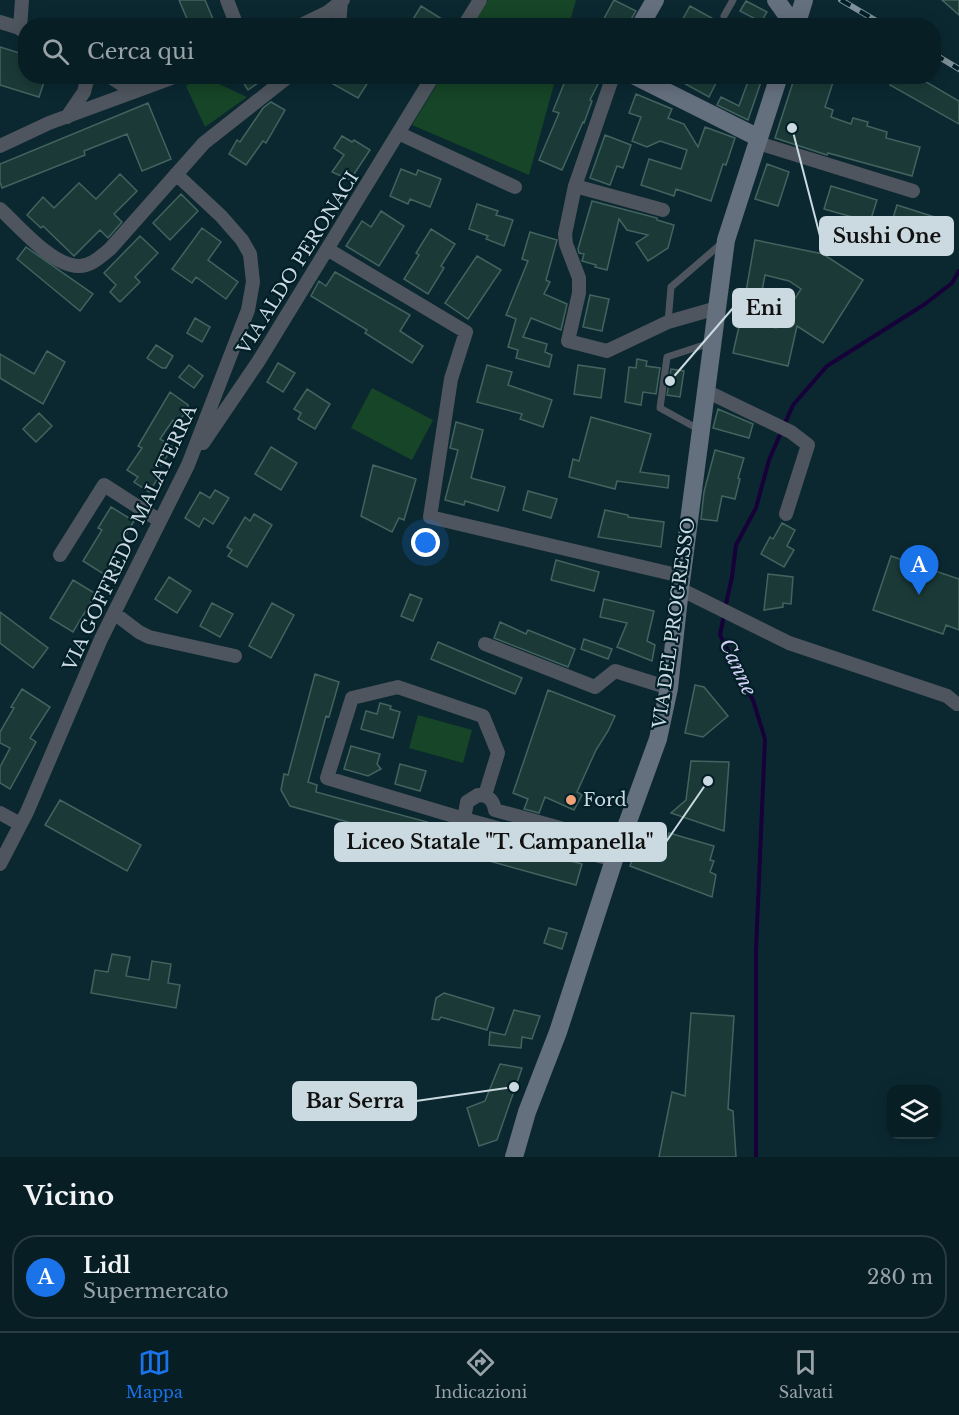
<!DOCTYPE html>
<html lang="it">
<style>
:root{--surface:#081e25;--page:#162b32;--text:#f1f3f6;--muted:#98a2a7;--line:#293c42;--accent:#1a73e8}
body{margin:0;font-family:"Libre Baskerville",serif;background:var(--page);color:var(--text)}
.controls{position:absolute;right:18px;bottom:18px;display:grid;overflow:hidden;border-radius:12px;box-shadow:0 3px 15px #0003}
.controls button{width:54px;height:54px;display:grid;place-items:center;padding:0;border:0;border-bottom:2px solid var(--line);background:var(--surface);color:var(--text);font:30px sans-serif}
.you{position:absolute;left:426px;top:543px;width:21px;height:21px;margin:-15px;border:4px solid #fff;border-radius:50%;background:#1a73e8;box-shadow:0 0 0 9px #1a73e833}
.badge{display:grid;place-items:center;width:39px;height:39px;border-radius:50%;background:var(--accent);color:#fff;font-size:20px;font-weight:700}
.pin{position:absolute;translate:-50% -50px;filter:drop-shadow(0 2px 3px #0008)}
.pin::after{content:'';position:absolute;top:32px;width:21px;height:18px;background:inherit;clip-path:polygon(0 0,100% 0,50% 100%)}
.list{margin:0;padding:0;list-style:none}
h2{display:flex;justify-content:space-between;align-items:center;height:78px;margin:0;padding:0 24px;font-size:26px}
h2 small{font-size:20px;font-weight:400;color:var(--muted)}
.list li{display:grid;grid-template-columns:39px 1fr auto;gap:18px;align-items:center;box-sizing:border-box;height:84px;margin:0 12px 12px;padding:0 12px;border:2px solid var(--line);border-radius:24px}
.list b{display:block;font-size:22px;white-space:nowrap}
.list p{margin:0;font-size:20px;white-space:nowrap;color:var(--muted)}
.list em{font-size:20px;font-style:normal;color:var(--muted)}
.icon{flex:none;width:33px;height:33px;fill:none;stroke:currentColor;stroke-width:2;stroke-linecap:round;stroke-linejoin:round}
.map{position:relative;flex:none;width:959px;height:1157px;overflow:hidden}
.search{position:absolute;background:var(--surface);box-shadow:0 3px 15px #0003;left:18px;right:18px;top:18px;height:66px;display:flex;align-items:center;gap:15px;box-sizing:border-box;padding:0 21px;border-radius:24px;color:var(--muted);font-size:22px}
.sheet{height:174px;background:var(--surface)}
nav{display:flex;justify-content:space-around;align-items:center;box-sizing:border-box;height:84px;border-top:2px solid var(--line);background:var(--surface);font-size:16px;color:var(--muted)}
nav a{display:grid;justify-items:center;gap:3px}
nav .on{color:var(--accent)}
.map>svg:first-child{display:block}
</style>
<div class="map">
<svg width="959" height="1157" viewBox="0 0 959 1157">
<rect width="100%" height="100%" fill="#0b2831"/>
<!-- green -->
<path fill="#164527" d="M488,0H576L569,25L472,26Z
M442,76L556,77L529,175L412,125Z
M198,77H204L247,97L205,127L186,86Z
M372,388L433,420L412,460L351,428Z
M418,715L472,730L463,763L409,748Z"/>
<g fill="none" stroke-linecap="round" stroke-linejoin="round">
<!-- stream -->
<path stroke="#160139" stroke-width="4" d="M725,608L732,577L736,545L756,508L769,460L793,405L827,366L925,304L952,283L959,271
M724,615L720,635L753,700L765,739L756,950V1157"/>
</g>
<!-- building -->
<path fill="#1b3a37" stroke="#43635f" stroke-width="1.5" fill-rule="evenodd" d="M179,0H205L216,26H190Z
M614,0L636,11L627,26H600Z
M942,0H959V15Z
M746,1L767,12L761,22L740,11Z
M421,6L453,26H409Z
M690,6L726,26H679Z
M0,47L26,55V76H46L39,97L0,85Z
M239,76H268L248,90Z
M319,76H372L358,98Z
M567,76H602L590,100L592,101L584,123L583,122L562,170L539,160L559,113L553,111Z
M671,76H713L718,79L709,97Z
M750,76H763L748,120L717,105L721,97L739,106Z
M795,76H835L825,107L833,110L831,117L851,124L853,118L868,122L867,126L887,132L886,138L920,147L912,176L828,153L827,155L775,138Z
M895,76H916L959,101V124L890,85Z
M636,94L672,109L668,118L684,124L698,147L705,127L735,138L726,165L723,164L711,201L676,189L674,196L641,185L649,159L681,169L687,150L660,141L647,147L632,141L641,117L629,113Z
M271,102L285,110L266,143L263,141L246,165L229,154L237,140L240,142L263,108Z
M148,103L171,159L142,171L127,134L84,151L85,155L2,188L0,182V164Z
M605,135L631,145L623,168L617,166L610,185L590,178Z
M342,136L352,142L354,140L370,150L350,180L332,172L344,155L334,148Z
M767,164L789,172L778,206L755,199Z
M401,169L416,175L418,170L441,179L430,207L410,199L408,204L390,196Z
M120,174L137,191L114,214L122,222L108,238L100,230L74,256L43,226L41,228L27,215L43,197L54,208L79,183L96,199Z
M831,186L877,200L870,222L824,209Z
M181,194L198,211L170,240L153,223Z
M592,201L657,218V220L674,225L668,248L648,261L636,243L648,235L627,230L619,219L607,270L595,267L596,265L582,261L584,254L579,253L578,249Z
M477,204L498,211L496,215L513,220L504,246L486,239L488,236L469,229Z
M897,205L941,219L934,242L890,228Z
M381,211L404,226L379,266L346,246L362,221L371,227Z
M202,228L221,242L208,260L238,282L226,299L196,277L192,283L172,269Z
M431,229L455,244L441,266L444,268L428,294L404,279L419,255L416,253Z
M530,232L557,240L546,280L550,282L544,294L567,304L561,330L531,318L523,337L547,344L545,352L552,355L549,367L516,358L518,350L508,347L516,319L506,315L528,261L522,259Z
M140,236L158,253L135,277L140,282L120,302L110,292L116,285L104,273Z
M755,240L823,254L863,280L823,343L797,326L788,366L733,353L743,309ZM765,275L789,281L801,289L776,328L756,323Z
M26,247L93,294L80,311L17,259Z
M477,256L501,270L468,319L445,303Z
M335,272L410,315L400,331L423,346L412,363L365,333L367,330L311,296L319,281L326,286Z
M590,295L609,299L602,331L583,327Z
M195,318L210,327L202,342L187,333Z
M156,345L173,356L166,368H162L147,358Z
M47,351L65,362L43,404L0,378V354L34,374Z
M637,359L647,361L646,366L660,368L656,394L643,392L641,405L625,402L629,367L636,368Z
M278,363L295,373L283,392L267,382Z
M189,365L203,376L194,388L179,377Z
M487,365L512,372L508,385L552,400L543,427L520,419L522,414L477,402Z
M578,365L605,369L601,398L574,394Z
M671,369L684,371L680,397L667,395Z
M307,389L330,404L315,429L298,419L301,413L294,409Z
M170,392L188,405V408L178,423L173,420L160,439L173,447L157,471L161,474L149,492L134,482L138,477L127,470L142,448L138,446Z
M718,409L753,424L749,438L713,428Z
M39,413L52,426L36,442L23,429Z
M591,417L651,434L640,472L669,476L668,488L617,481L615,489L569,477L573,459L579,461Z
M456,422L483,430L471,478L505,487L498,511L465,501L464,505L445,500L458,450L450,448Z
M271,447L297,463L281,490L255,474Z
M715,450L744,458L738,478L740,479L735,499L722,496L717,521L701,519L704,492Z
M373,465L416,479L404,520L399,518L392,532L361,516Z
M215,490L229,498L213,524L204,518L199,527L185,518L200,492L210,498Z
M528,491L557,499L551,518L523,510Z
M111,507L134,521L112,558L120,562L110,578L83,561L102,530L98,528Z
M605,510L628,515V517L664,522L661,547L598,537Z
M254,514L272,525L247,567L228,556L232,550L227,547L245,517L250,521Z
M782,523L795,530L787,546L794,550L784,567L761,554L770,537L773,539Z
M891,556L959,579V630L946,625L943,634L873,610Z
M556,560L599,572L594,591L551,580Z
M768,574L793,577L791,604L783,603V607L764,610Z
M169,577L191,591L177,613L155,599Z
M73,580L96,594L73,632L50,618Z
M410,594L422,599L413,621L401,616Z
M604,599L654,611L647,641L655,645L652,661L617,647L627,623L600,617Z
M212,603L233,614L220,637L200,626Z
M272,603L294,615L271,658L249,646Z
M0,612L48,648L33,668L0,643Z
M500,622L526,634L528,630L575,649L568,667L494,638Z
M584,639L612,649L608,659L581,649Z
M438,642L522,678L515,694L431,659Z
M315,674L339,682L329,717L326,716L308,782L317,785L316,792L582,864L576,885L290,806L281,790L284,774L288,775Z
M695,685L704,687L728,716L703,737L685,733Z
M22,689L50,707L30,738L36,742L10,789L0,783V767L10,748L0,743V732L14,708L11,707Z
M548,690L615,716L608,731L596,750L577,792L582,795L574,810L545,797L539,813L524,809L528,799L513,793Z
M380,703L391,706L390,709L400,712L393,738L361,729L366,711L377,714Z
M351,746L380,754L377,764L381,769L368,776L344,769Z
M691,761L729,762L724,831L671,813L686,800Z
M400,764L426,771L420,791L395,784Z
M60,800L141,845L127,871L45,825Z
M669,833L714,846L710,860L714,861L710,872L716,875L712,897L630,866L635,853L640,855L644,845L663,852Z
M549,928L567,933L562,949L544,943Z
M112,954L130,957L126,976L149,980L152,961L171,964L168,983L180,985L176,1008L91,993L95,970L108,972Z
M444,993L494,1008L487,1030L441,1017L439,1020L432,1019L436,998Z
M514,1010L540,1016L532,1039L522,1037L521,1048L489,1045L490,1032L505,1035Z
M691,1013L734,1016L728,1109L733,1111L736,1157H659L672,1092L685,1096Z
M500,1064L522,1068L497,1140L479,1146L467,1108L485,1101Z"/>
<g fill="none" stroke-linecap="round" stroke-linejoin="round">
<!-- lane -->
<path stroke="#4e555e" stroke-width="7" d="M724,16L733,0
M668,322L671,287L722,243
M700,430L660,408L667,357L710,343"/>
<!-- street -->
<path stroke="#4e555e" stroke-width="14" d="M227,0L237,26
M0,22L26,30
M299,26L328,12L343,0
M339,26L341,1
M464,26L480,0
M20,29L22,0
M109,76L134,92L132,76
M613,76L575,186L565,234L566,244L579,278V293L568,341L607,351L668,322L717,308
M67,117L84,92L88,76
M398,133L515,187
M758,143L913,191
M0,146L49,123L177,76
M575,186L663,210
M0,209C19,226 51,265 78,266C90,267 100,257 110,249L204,143L289,76
M327,249L466,332L451,379L430,517L681,576
M706,391L791,432L808,445L786,514
M203,443L258,362L433,76
M60,555L104,485L160,521
M680,589L789,643L947,696L957,704
M114,613L139,632L149,637L235,656
M485,644L595,687L615,671L669,688
M485,795L498,753L483,716L398,687L352,698L327,778L464,819L614,860
M0,813L20,824
M464,819L467,802L478,795C488,795 493,799 495,810L600,839L625,829
M0,864L27,812L101,639L188,465L248,310L253,282L250,254L242,240L221,216L176,174"/>
<!-- secondary -->
<path stroke="#65707e" stroke-width="18" d="M776,0L789,18L790,26
M640,26L655,0
M796,26L804,0
M635,76L759,138
M514,1157L527,1112L558,1032L614,860L658,739L669,688L680,589L726,240L779,76"/>
<!-- rail casing -->
<g stroke="#7e9299" stroke-width="6">
<path id="rail" d="M841,0L885,26
M934,54L959,69"/>
</g>
<!-- rail -->
<use href="#rail" stroke="#021e27" stroke-width="4" stroke-dasharray="11" stroke-linecap="butt"/>
</g>
<!-- markers -->
<circle fill="#f0a279" stroke="#021e27" stroke-width="2" cx="571" cy="800" r="6"/>
<g text-anchor="middle" stroke-width="4.5" stroke-linejoin="round" paint-order="stroke">
<!-- street labels -->
<g font-size="18" fill="#cbdae0" stroke="#021e27">
<text transform="translate(298 263) rotate(-58)" y="6">VIA ALDO PERONACI</text>
<text transform="translate(130 538) rotate(-65)" y="6">VIA GOFFREDO MALATERRA</text>
<text transform="translate(674 623) rotate(-82)" y="6">VIA DEL PROGRESSO</text>
</g>
<!-- poi labels -->
<g font-size="18" fill="#cbdae0" stroke="#021e27" text-anchor="start">
<text x="583" y="806">Ford</text>
</g>
<!-- water labels -->
<g font-size="20" font-style="italic" fill="#d4d0f5" stroke="#021e27">
<text transform="translate(738 667) rotate(65)" y="7">Canne</text>
</g>
</g>
<!-- callouts -->
<path fill="none" stroke="#cbdae0" stroke-width="2" d="M792 128L820 236M670 381L733 308M708 781L666 842M514 1087L416 1101"/>
<g fill="#cbdae0" stroke="#021e27" stroke-width="2">
<circle cx="792" cy="128" r="6"/>
<circle cx="670" cy="381" r="6"/>
<circle cx="708" cy="781" r="6"/>
<circle cx="514" cy="1087" r="6"/>
</g>
<g fill="#cbdae0" stroke="#cbdae0" stroke-width="2">
<rect x="820" y="217" width="133" height="38" rx="6"/>
<rect x="733" y="289" width="61" height="38" rx="6"/>
<rect x="335" y="823" width="331" height="38" rx="6"/>
<rect x="293" y="1082" width="123" height="38" rx="6"/>
</g>
<g font-size="20" text-anchor="middle" font-weight="bold" fill="#111">
<text x="887" y="243">Sushi One</text>
<text x="764" y="315">Eni</text>
<text x="500" y="849">Liceo Statale "T. Campanella"</text>
<text x="355" y="1108">Bar Serra</text>
</g>
</svg>
<div class="controls">
<button><svg class="icon" aria-label="layers" viewBox="0 0 24 24"><path d="M12 4l9 5-9 5-9-5zM3 14l9 5 9-5"/></svg></button>
</div>
<div class="you"></div>
<div class="pin badge" style="left:919px;top:595px">A</div>
<div class="search"><svg class="icon" aria-label="search" viewBox="0 0 24 24"><circle cx="10" cy="10" r="6"/><path d="M15 15l6 6"/></svg>Cerca qui</div>
</div>
<section class="sheet">
<h2>Vicino<small></small></h2>
<ul class="list">
<li><span class="badge">A</span><div><b>Lidl</b><p>Supermercato</p></div><em>280 m</em></li>
</ul>
</section>
<nav>
<a class="on"><svg class="icon" aria-label="map" viewBox="0 0 24 24"><path d="M3 6l6-2 6 2 6-2v14l-6 2-6-2-6 2zM9 4v14M15 6v14"/></svg>Mappa</a>
<a><svg class="icon" aria-label="directions" viewBox="0 0 24 24"><path d="M12 3l9 9-9 9-9-9zM9 14v-3h6M13 9l2 2-2 2"/></svg>Indicazioni</a>
<a><svg class="icon" aria-label="saved" viewBox="0 0 24 24"><path d="M7 4h10v16l-5-4-5 4z"/></svg>Salvati</a>
</nav>
